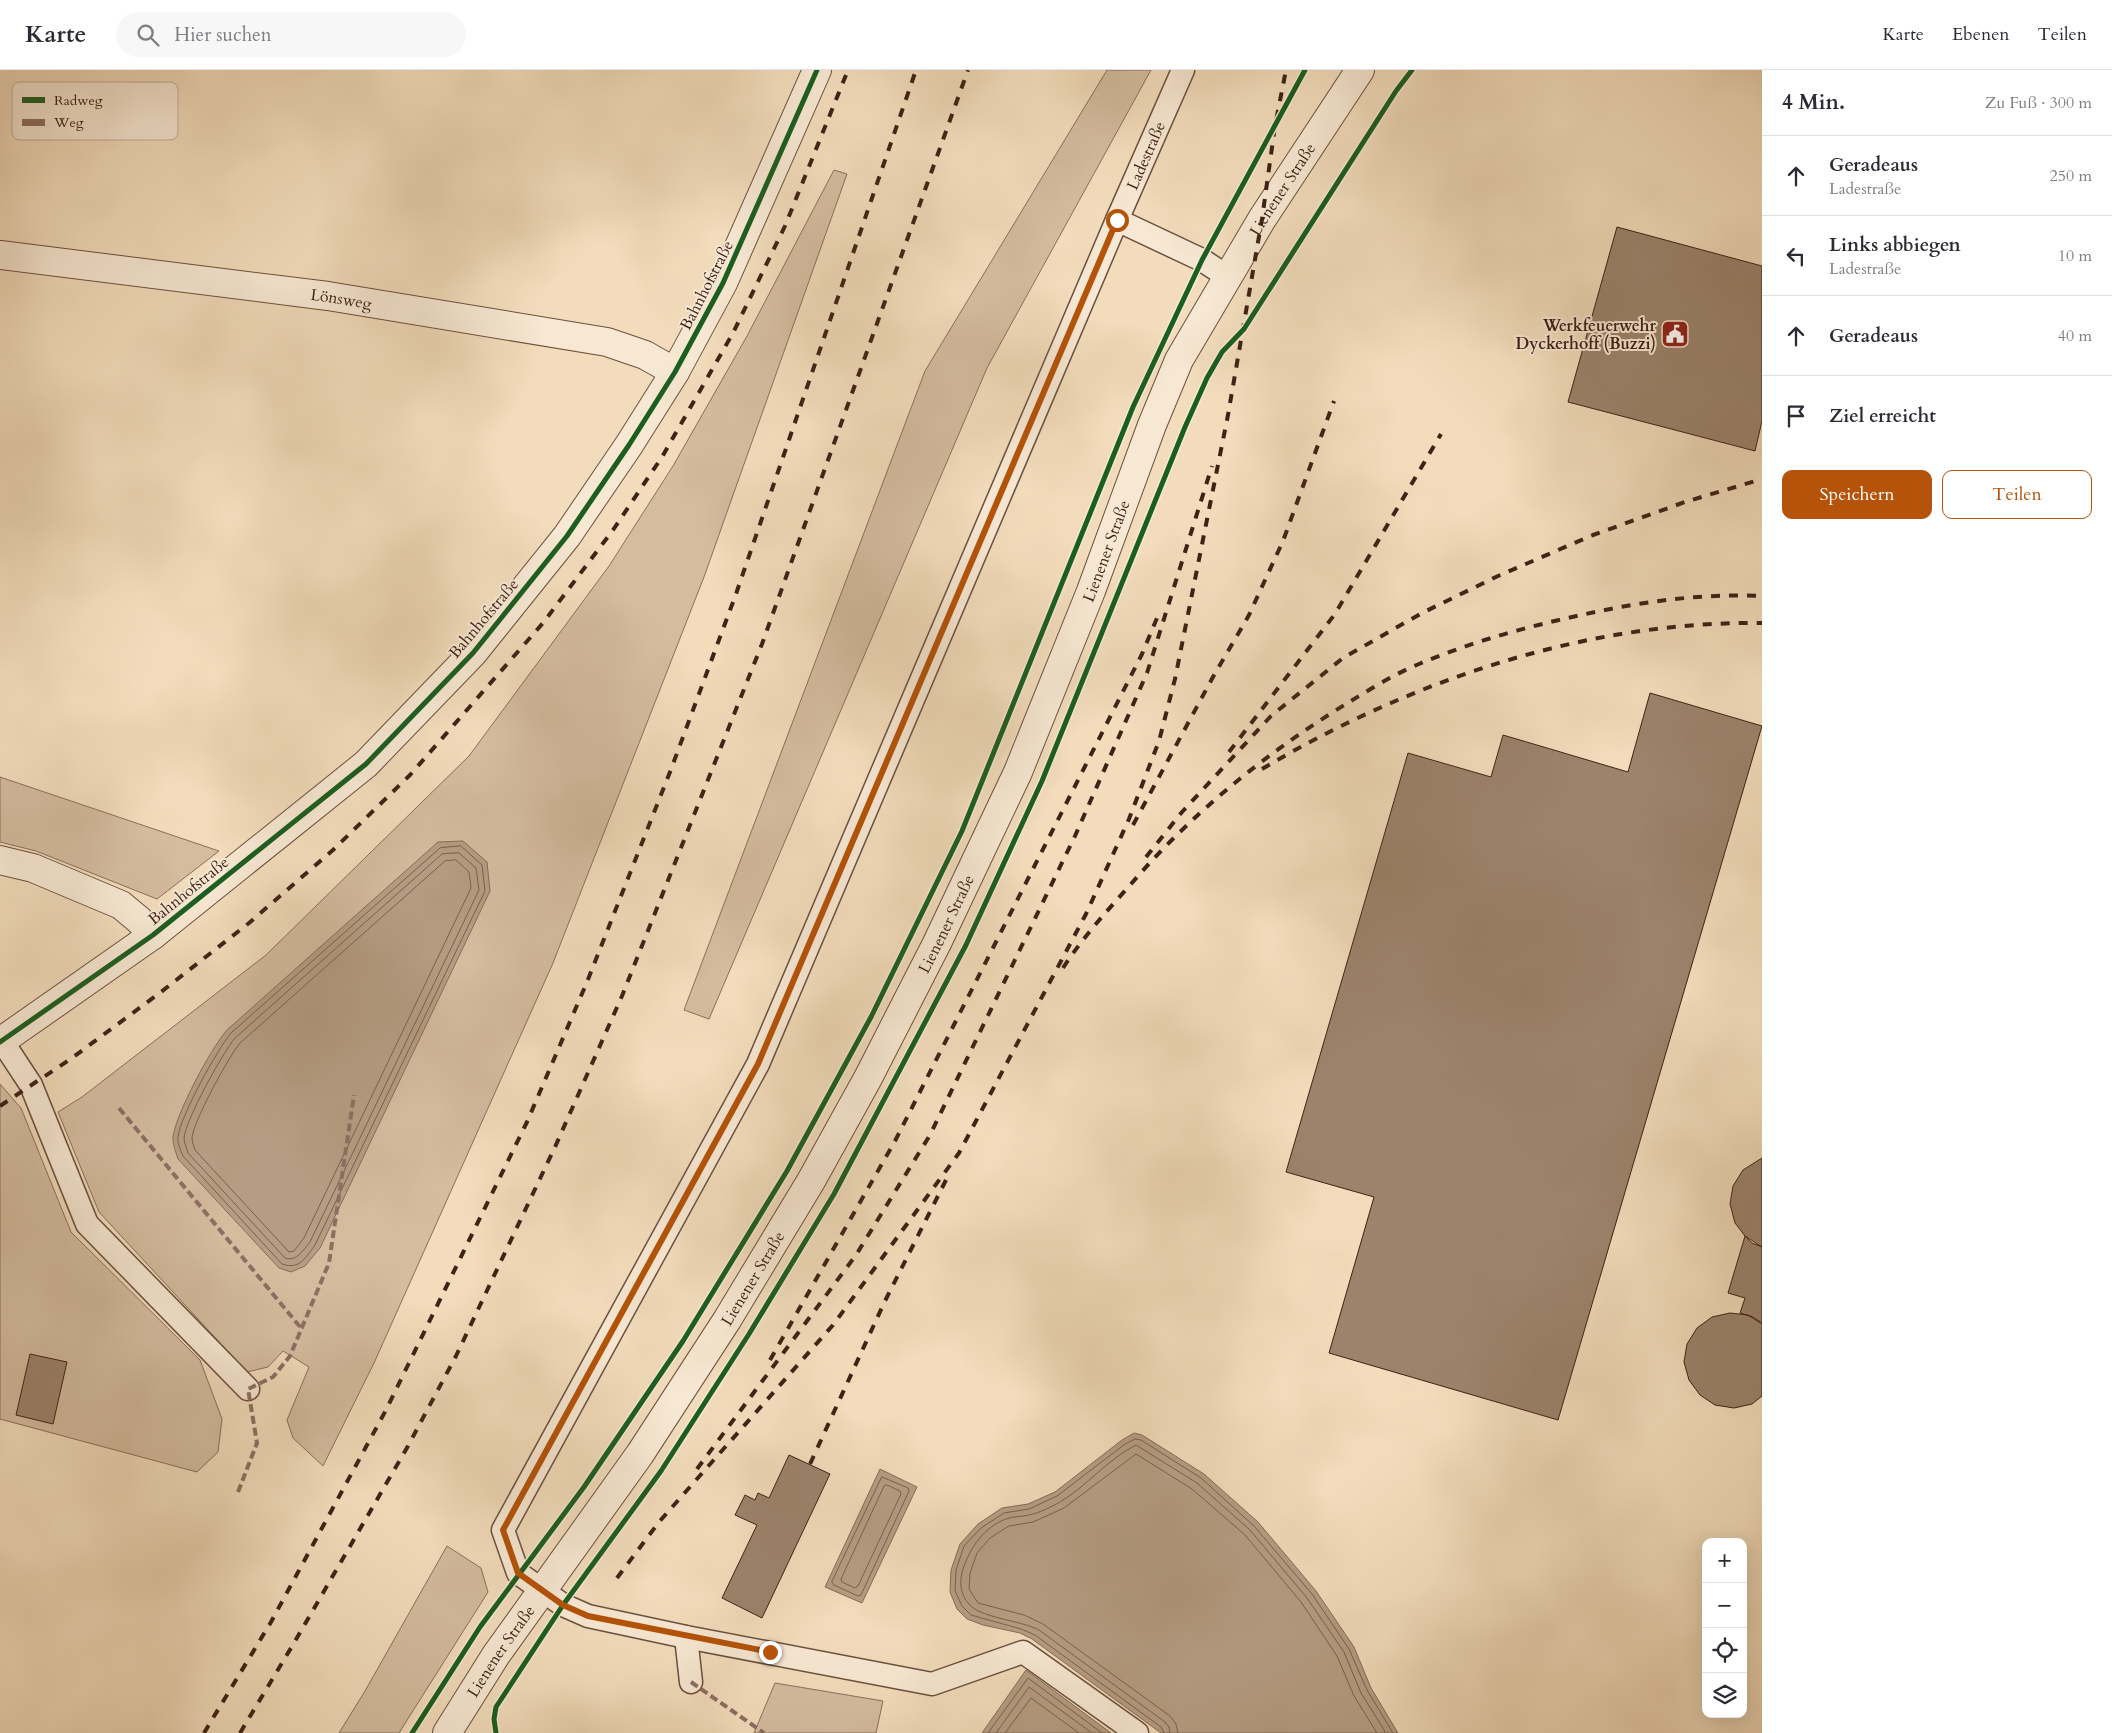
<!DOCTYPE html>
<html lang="de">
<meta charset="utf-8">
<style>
:root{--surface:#fff;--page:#f7f7f7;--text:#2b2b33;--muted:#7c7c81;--line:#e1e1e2;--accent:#b45309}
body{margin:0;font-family:Cardo,serif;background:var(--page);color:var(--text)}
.controls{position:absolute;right:15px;bottom:15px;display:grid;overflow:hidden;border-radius:10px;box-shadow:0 5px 20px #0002}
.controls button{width:45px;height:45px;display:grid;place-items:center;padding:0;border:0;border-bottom:1px solid var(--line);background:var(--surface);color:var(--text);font:25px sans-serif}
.stop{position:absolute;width:15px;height:15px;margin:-11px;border:4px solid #b45309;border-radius:50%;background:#fff}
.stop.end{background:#b45309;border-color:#fff;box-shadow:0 1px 5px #0008}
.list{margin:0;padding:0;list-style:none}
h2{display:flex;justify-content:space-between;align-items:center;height:65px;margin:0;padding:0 20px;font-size:21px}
h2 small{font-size:16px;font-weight:400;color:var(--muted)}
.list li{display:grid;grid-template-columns:32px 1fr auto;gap:15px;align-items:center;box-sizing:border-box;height:80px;padding:0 20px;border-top:1px solid var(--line)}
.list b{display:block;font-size:19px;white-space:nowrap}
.list p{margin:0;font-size:16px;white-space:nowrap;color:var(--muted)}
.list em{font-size:16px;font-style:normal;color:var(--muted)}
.actions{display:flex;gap:10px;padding:15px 20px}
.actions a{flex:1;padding:11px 0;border:1px solid var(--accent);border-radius:10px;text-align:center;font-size:18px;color:var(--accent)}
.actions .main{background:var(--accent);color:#fff}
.icon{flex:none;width:28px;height:28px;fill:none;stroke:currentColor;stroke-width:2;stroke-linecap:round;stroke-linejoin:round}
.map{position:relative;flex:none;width:1762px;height:1663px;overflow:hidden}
header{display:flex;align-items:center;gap:30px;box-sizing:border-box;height:70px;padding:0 25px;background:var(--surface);border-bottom:1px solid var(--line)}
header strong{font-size:24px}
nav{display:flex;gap:28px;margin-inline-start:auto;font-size:18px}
.search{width:350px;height:45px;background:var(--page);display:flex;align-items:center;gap:12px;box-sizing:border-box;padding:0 18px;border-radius:28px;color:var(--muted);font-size:19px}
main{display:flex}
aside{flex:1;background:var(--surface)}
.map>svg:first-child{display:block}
</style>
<header>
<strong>Karte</strong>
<div class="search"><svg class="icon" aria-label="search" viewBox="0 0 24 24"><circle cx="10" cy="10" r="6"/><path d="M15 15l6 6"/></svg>Hier suchen</div>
<nav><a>Karte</a><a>Ebenen</a><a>Teilen</a></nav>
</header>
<main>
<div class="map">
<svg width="1762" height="1663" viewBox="0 0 1762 1663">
<rect width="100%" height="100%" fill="#f2dcbb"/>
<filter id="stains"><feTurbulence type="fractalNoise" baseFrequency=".004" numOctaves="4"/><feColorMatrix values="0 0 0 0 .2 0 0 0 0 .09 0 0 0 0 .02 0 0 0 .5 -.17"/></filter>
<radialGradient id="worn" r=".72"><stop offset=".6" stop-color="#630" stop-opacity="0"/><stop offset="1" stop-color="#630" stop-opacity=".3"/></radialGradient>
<!-- green -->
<path fill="#d4bc9f" stroke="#8a6f5a" d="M1107,0H1151L987,298L709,949L684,940L925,301Z
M834,100L847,104L704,507L553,893L374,1293L323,1396L293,1368L287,1350L309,1297L283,1281L268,1297L247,1302L99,1142L58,1042L82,1027L266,885L469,686L609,496L673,396L747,266Z
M0,707L219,781L157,829L36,781L0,772Z
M0,1014L21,1038L71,1162L200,1290L222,1349L218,1382L197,1402L0,1349Z
M447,1476L481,1498L488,1522L399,1663H339L365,1621Z
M775,1613L883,1631L876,1663H754Z"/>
<!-- water -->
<path fill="#b59d83" stroke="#866c57" d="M463,771L487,792L490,821L320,1178L305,1196L291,1202L279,1198L178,1089C176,1082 172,1073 173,1066C178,1040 210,980 227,960L438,772Z
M1134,1363L1142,1365L1204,1404L1258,1452L1316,1521L1354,1577L1371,1618L1398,1663H1161L1032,1569L1020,1563L983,1555L967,1549L957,1539L950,1522L951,1500L960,1474L978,1454L1002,1438L1028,1434L1055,1422L1122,1370Z
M880,1399L917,1417L862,1533L825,1517Z
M1026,1600L1111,1663H982Z"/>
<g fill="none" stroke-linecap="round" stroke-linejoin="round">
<!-- shore -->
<path stroke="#7a604c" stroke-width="1" d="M461,776L482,795L485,821L315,1175C305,1188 300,1200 282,1194L183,1086C181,1081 177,1073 178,1067C180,1047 217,980 231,963L440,778Z
M459,783L476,798L479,820L310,1172C303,1180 297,1192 285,1188L188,1083C187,1079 184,1073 184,1068C185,1051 223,982 235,968L442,784Z
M456,790L469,802L471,818L304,1168L294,1181L289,1182L195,1080C194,1076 192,1072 192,1068C193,1052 229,986 240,973L445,791Z
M882,1407L908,1418L909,1421L861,1525L858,1526L834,1515L832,1512Z
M887,1415L900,1421L901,1424L858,1516L855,1518L842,1512L841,1509L884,1416Z
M988,1663L1028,1608L1102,1663
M996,1663L1029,1617L1092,1663
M1005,1663L1031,1628L1079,1663
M1164,1663L1161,1657L1035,1565L1021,1559L971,1545L962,1536L955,1521L956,1500L964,1476L981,1458L1004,1443L1029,1439L1057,1426L1125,1374L1135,1369L1141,1370L1201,1408L1254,1456L1312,1524L1349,1579L1367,1620L1393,1663
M1170,1663L1169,1657L1165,1652L1039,1560C1020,1550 980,1548 969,1534C960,1525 959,1510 963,1499C970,1478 984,1457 1006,1449C1013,1446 1022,1447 1029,1445C1039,1443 1051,1437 1060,1432C1087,1416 1108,1389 1136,1375L1197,1413L1250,1460L1307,1528L1344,1582L1361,1623L1386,1663
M1178,1663L1176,1654L1170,1646L1043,1554L1024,1545L978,1533L969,1519L970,1503L977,1483L990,1468L1009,1456L1033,1452L1064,1438L1136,1384L1192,1419L1245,1465L1301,1532L1337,1586L1354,1626L1377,1663"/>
</g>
<!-- building -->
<path fill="#9c836c" stroke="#3f2216" d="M1617,157L1762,196V351L1755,381L1568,332Z
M1650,623L1762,656L1558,1350L1329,1283L1374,1127L1286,1102L1408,683L1491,707L1503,665L1628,702Z
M1762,1088V1177L1745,1166L1735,1153L1730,1134L1733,1116L1743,1100Z
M1745,1166L1752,1173L1762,1177V1253L1753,1247L1740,1243L1745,1228L1728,1223Z
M1730,1243L1748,1245L1762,1254V1326L1752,1334L1734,1338L1715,1335L1700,1325L1689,1310L1684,1292L1687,1274L1697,1258L1712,1247Z
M30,1284L67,1292L53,1354L16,1345Z
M789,1385L830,1404L762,1548L722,1528L757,1455L735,1445L745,1425L755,1430L758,1423L769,1428Z"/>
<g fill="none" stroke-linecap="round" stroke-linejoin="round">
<!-- service casing -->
<g stroke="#6c503f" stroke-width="25">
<g id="service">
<path d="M1117,150L1202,190L1228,207"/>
<path d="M2,971L31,1015L87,1154L248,1319"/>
<path d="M686,1567L691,1612"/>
<path id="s1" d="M1137,1663L1023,1582L932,1614L686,1567L588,1546L563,1535L518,1503L503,1460L758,994L1117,150L1183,0"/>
</g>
</g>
<!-- minor casing -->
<g stroke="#6c503f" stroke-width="30">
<g id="minor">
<path id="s2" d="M0,185L328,226L607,272L645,285L675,302"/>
<path d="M0,790L33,798L121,835L139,850L153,865"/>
<path d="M0,972L153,865L366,694L473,583L567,466L629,375L675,302L723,213L817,0"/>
</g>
</g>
<!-- tertiary casing -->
<g stroke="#6c503f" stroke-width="30">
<g id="tertiary">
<path id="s3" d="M447,1663L496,1585L640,1384L727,1250L811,1111L868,1008L937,873L1018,702L1091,521L1152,355L1179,290L1262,149L1360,0"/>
</g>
</g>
<!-- service -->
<use href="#service" stroke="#f7e8d3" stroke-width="22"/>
<!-- minor -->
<use href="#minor" stroke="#f7e8d3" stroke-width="28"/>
<!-- tertiary -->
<use href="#tertiary" stroke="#f7e8d3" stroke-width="28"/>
<!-- rail -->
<path stroke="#3f2216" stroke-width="4" stroke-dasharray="9 9" stroke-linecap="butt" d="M1229,682L1335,544L1441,364
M1262,699C1412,610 1586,551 1762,553
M1133,755L1213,607L1249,545L1283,471L1334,331
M1146,787L1182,742L1271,646L1343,588L1422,543L1498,506L1593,465L1685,432L1762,409
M1063,898C1083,867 1107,841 1131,814C1192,743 1266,683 1346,634C1369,620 1394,604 1419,594C1471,572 1526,557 1581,545C1640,532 1702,523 1762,526
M0,1036L72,988L161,922L249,853L333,780L410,705L543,553L613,460L662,387L733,263L785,156L848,0
M770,1290L895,1071L1142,584L1157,548
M810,1394L884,1233L946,1110
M697,1399L856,1185L930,1065L1075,766L1147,603L1212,396
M617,1508L659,1452L833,1255L959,1083L1086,844L1129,749L1159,671L1175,609L1228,345L1262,149L1275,56L1286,0
M204,1663L271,1552L386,1340L527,1052L587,912L670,702L736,524L916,0
M240,1663L294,1573L408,1376L456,1286L555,1077L622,926L762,574L968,0"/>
<!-- quiet -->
<path stroke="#8d6e63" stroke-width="4" stroke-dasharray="8 4" stroke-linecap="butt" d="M119,1038L301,1258
M238,1422L257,1373L248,1319L273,1307L290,1286L329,1193L354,1025
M691,1612L764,1663"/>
<!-- cycleway casing -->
<g stroke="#f7e8d3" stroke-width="8">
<path id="cycleway" d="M0,972L153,865L366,694L473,583L567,466L629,375L675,302L723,213L817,0
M412,1663L480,1557L584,1417L683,1271L787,1101L871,947L962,761L1133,337L1202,190L1305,0
M496,1663L494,1649L496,1637L563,1535L661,1401L749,1264L834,1124L966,875L1042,711L1185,357L1207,308L1222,282L1244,259L1396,21L1412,0"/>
</g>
<!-- cycleway -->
<use href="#cycleway" stroke="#1b5e20" stroke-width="5"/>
</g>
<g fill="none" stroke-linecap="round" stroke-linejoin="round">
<!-- route -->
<path stroke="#b45309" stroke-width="6" d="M770,1582L588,1546L563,1535L518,1503L503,1460L758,994L1117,150"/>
</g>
<!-- icons -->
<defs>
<g id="civic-square" transform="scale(1.4375)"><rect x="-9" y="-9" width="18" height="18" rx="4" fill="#8f2418" stroke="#f7e8d3"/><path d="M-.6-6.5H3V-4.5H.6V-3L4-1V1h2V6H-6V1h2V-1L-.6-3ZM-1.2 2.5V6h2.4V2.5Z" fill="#fff"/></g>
</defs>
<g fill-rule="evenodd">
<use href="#civic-square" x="1675" y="264"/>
</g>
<g text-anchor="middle" stroke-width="4" stroke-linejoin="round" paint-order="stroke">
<!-- street labels -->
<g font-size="16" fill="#3f2216" stroke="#f7e8d3">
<text dy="6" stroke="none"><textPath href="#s1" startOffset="2234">Ladestraße</textPath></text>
<text dy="6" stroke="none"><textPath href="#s3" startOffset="1762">Lienener Straße</textPath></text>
<text transform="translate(706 215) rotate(-63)" y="6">Bahnhofstraße</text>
<text dy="6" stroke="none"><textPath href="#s2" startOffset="344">Lönsweg</textPath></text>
<text dy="6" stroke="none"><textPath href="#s3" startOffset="1358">Lienener Straße</textPath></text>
<text transform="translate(483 548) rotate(-50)" y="6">Bahnhofstraße</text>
<text transform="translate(188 820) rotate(-39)" y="6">Bahnhofstraße</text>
<text dy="6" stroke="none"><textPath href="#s3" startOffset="952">Lienener Straße</textPath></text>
<text dy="6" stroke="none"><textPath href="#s3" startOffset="548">Lienener Straße</textPath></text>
<text dy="6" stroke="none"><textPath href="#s3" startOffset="98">Lienener Straße</textPath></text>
</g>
<!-- poi labels -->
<g font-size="16" font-weight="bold" fill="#3f2216" stroke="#f7e8d3" text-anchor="end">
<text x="1656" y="261">Werkfeuerwehr<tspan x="1656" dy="18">Dyckerhoff (Buzzi)</tspan></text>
</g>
</g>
<!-- legend -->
<rect x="12" y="12" width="166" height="58" rx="8" fill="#f7e8d3" stroke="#c0ad9a" stroke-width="1"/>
<rect x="22" y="27" width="23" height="6" fill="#1b5e20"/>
<rect x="22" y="49" width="23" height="7" fill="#8d6e63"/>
<g font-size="14" fill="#3f2216">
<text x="54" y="35">Radweg</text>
<text x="54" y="57">Weg</text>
</g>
<rect width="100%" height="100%" filter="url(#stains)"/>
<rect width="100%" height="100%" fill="url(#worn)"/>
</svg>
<div class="controls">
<button>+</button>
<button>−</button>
<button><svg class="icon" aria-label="locate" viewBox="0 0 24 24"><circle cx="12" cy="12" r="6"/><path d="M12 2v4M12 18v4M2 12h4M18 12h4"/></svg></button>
<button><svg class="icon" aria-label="layers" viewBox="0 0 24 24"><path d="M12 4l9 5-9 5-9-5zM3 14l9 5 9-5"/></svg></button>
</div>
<div class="stop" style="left:1117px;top:150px"></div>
<div class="stop end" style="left:770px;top:1582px"></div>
</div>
<aside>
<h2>4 Min.<small>Zu Fuß · 300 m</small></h2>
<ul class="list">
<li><svg class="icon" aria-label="ahead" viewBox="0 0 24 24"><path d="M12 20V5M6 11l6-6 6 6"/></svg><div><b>Geradeaus</b><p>Ladestraße</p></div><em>250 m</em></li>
<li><svg class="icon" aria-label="left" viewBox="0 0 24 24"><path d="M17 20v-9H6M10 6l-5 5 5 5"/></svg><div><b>Links abbiegen</b><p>Ladestraße</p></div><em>10 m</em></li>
<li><svg class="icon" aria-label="ahead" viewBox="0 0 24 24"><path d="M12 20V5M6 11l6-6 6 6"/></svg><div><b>Geradeaus</b></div><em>40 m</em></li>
<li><svg class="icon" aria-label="arrive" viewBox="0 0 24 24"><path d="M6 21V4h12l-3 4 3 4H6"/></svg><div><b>Ziel erreicht</b></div></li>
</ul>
<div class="actions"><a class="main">Speichern</a><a>Teilen</a></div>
</aside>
</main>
